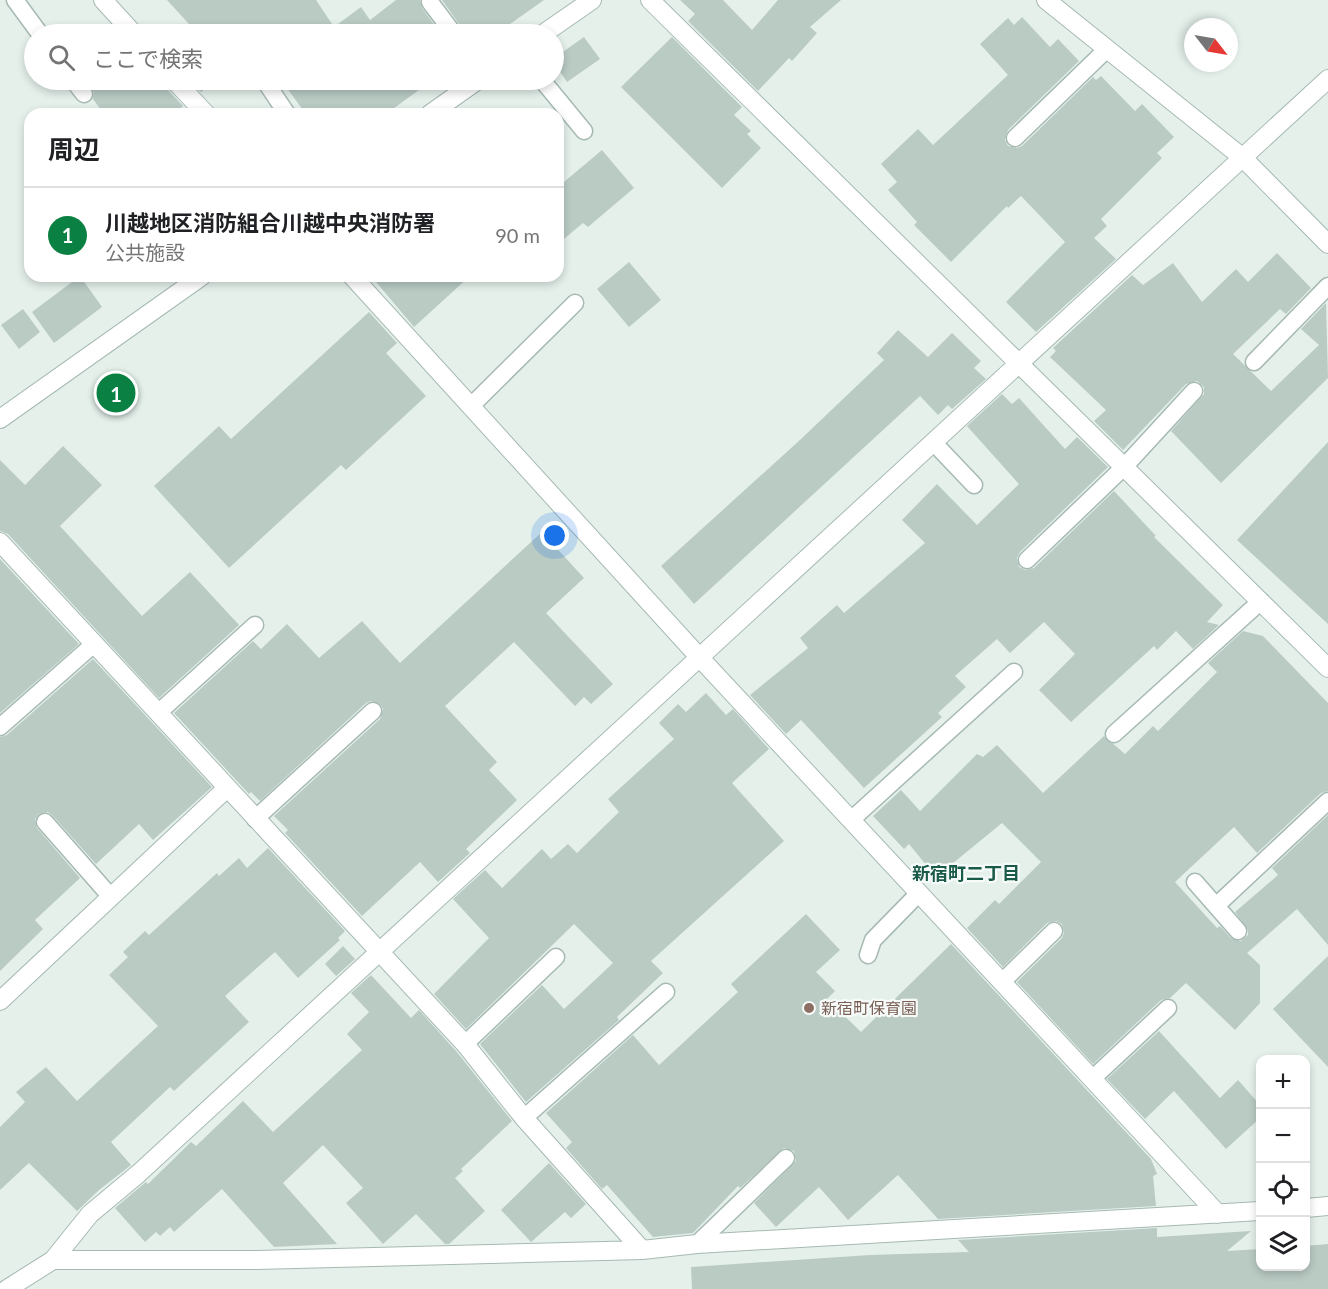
<!DOCTYPE html>
<html lang="ja">
<meta charset="utf-8">
<style>
:root{--surface:#fff;--page:#f2f2f2;--text:#202124;--muted:#757577;--line:#e0e0e0;--accent:#0b8043}
body{margin:0;font-family:Lato,"Noto Sans JP",sans-serif;background:var(--page);color:var(--text)}
.controls{position:absolute;right:18px;bottom:18px;display:grid;overflow:hidden;border-radius:12px;box-shadow:0 3px 9px #0003}
.controls button{width:54px;height:54px;display:grid;place-items:center;padding:0;border:0;border-bottom:2px solid var(--line);background:var(--surface);color:var(--text);font:30px sans-serif}
.compass{position:absolute;left:1184px;top:18px;width:54px;height:54px;border-radius:50%;background:var(--surface);box-shadow:0 3px 9px #0003;rotate:121deg}
.you{position:absolute;left:555px;top:536px;width:21px;height:21px;margin:-15px;border:4px solid #fff;border-radius:50%;background:#1a73e8;box-shadow:0 0 0 9px #1a73e833}
.badge{display:grid;place-items:center;width:39px;height:39px;border-radius:50%;background:var(--accent);color:#fff;font-size:20px;font-weight:700}
.pin{position:absolute;translate:-50% -50%;border:3px solid #fff;box-shadow:0 2px 6px #0006}
.list{margin:0;padding:0;list-style:none}
h2{display:flex;justify-content:space-between;align-items:center;height:78px;margin:0;padding:0 24px;font-size:26px}
h2 small{font-size:20px;font-weight:400;color:var(--muted)}
.list li{display:grid;grid-template-columns:39px 1fr auto;gap:18px;align-items:center;box-sizing:border-box;height:96px;padding:0 24px;border-top:2px solid var(--line)}
.list b{display:block;font-size:22px;white-space:nowrap}
.list p{margin:0;font-size:20px;white-space:nowrap;color:var(--muted)}
.list em{font-size:20px;font-style:normal;color:var(--muted)}
.icon{flex:none;width:33px;height:33px;fill:none;stroke:currentColor;stroke-width:2;stroke-linecap:round;stroke-linejoin:round}
.map{position:relative;flex:none;width:1328px;height:1289px;overflow:hidden}
.search{position:absolute;background:var(--surface);box-shadow:0 3px 9px #0003;left:24px;top:24px;width:540px;height:66px;display:flex;align-items:center;gap:15px;box-sizing:border-box;padding:0 21px;border-radius:33px;color:var(--muted);font-size:22px}
.panel{position:absolute;background:var(--surface);box-shadow:0 3px 9px #0003;left:24px;top:108px;width:540px;height:174px;border-radius:18px}
.map>svg:first-child{display:block}
</style>
<div class="map">
<svg width="1328" height="1289" viewBox="0 0 1328 1289">
<rect width="100%" height="100%" fill="#e5f0eb"/>
<!-- building -->
<path fill="#bacbc4" d="M167,0H316L334,27L361,7L370,20L396,0H420L422,8L441,34H198Z
M442,0H544L496,34H464L462,28Z
M680,0H723L752,30L778,0H841L810,27L817,33L792,61L789,58L758,91L688,21L695,14Z
M1022,17L1050,47L1058,39L1079,61L1008,130L1005,140L1008,146L1017,148L1022,146L1093,77L1096,80L1101,76L1135,111L1142,104L1174,137L1157,153L1162,158L1101,219L1107,226L1094,238L1116,259L1036,332L1006,302L1065,242L1021,196L1008,208L1007,206L951,262L914,225L917,222L888,190L897,182L881,164L918,129L933,145L1008,75L980,44L1008,18L1014,25Z
M584,37L600,59L567,82L557,67V56Z
M672,37L742,107L734,115L751,131L747,134L761,148L722,188L621,87Z
M86,80H163L166,88L183,106L173,114H104L93,99L94,92Z
M189,80H217L201,92Z
M281,80H417L423,87L386,114H306Z
M602,150L634,188L588,227L583,223L558,244V187Z
M1277,253L1311,288L1286,314L1280,309L1233,354L1271,391L1319,345L1301,329L1326,303L1328,378L1221,483L1171,431L1204,394V387L1197,381L1186,384L1123,450L1094,421L1106,410L1050,357L1056,351L1053,348L1132,275L1143,285L1173,263L1202,302L1236,269L1248,282Z
M629,262L661,300L629,327L597,289Z
M80,276L102,307L54,343L32,312Z
M371,276H470L414,327Z
M23,309L40,332L19,349L1,325Z
M369,312L397,343L386,353L426,396L346,470L341,465L229,568L154,486L219,426L231,439Z
M898,330L928,357L952,333L981,361L974,368L986,379L952,409L948,405L938,415L920,396L694,604L661,566L801,439L884,360L877,353Z
M1002,394L1012,404L1019,398L1065,449L1077,437L1108,467L1020,552L1017,558L1019,567L1025,570L1034,568L1114,491L1156,536L1154,537L1223,605L1207,622L1219,625L1193,649L1176,631L1157,650L1154,646L1071,722L1039,690L1075,654L1044,622L1010,653L997,639L955,676L966,687L938,713L942,717L864,788L801,720L786,734L750,695L808,648L800,638L837,605L844,613L925,543L902,520L937,484L977,525L1019,484L967,426Z
M1328,442V624L1237,540Z
M63,446L102,485L60,526L142,616L190,572L239,625L159,698L8,534L0,531V460L25,485Z
M542,532L584,578L546,613L613,684L591,704L584,697L575,706L514,642L445,706L497,762L489,770L517,800L466,849L470,853L438,882L420,862L362,916L285,833L288,830L274,816L380,719L383,709L380,704L371,701L366,703L260,801L251,792L249,794L174,713L253,641L261,649L287,624L319,658L362,621L400,663Z
M0,559L79,644L0,713Z
M1243,631L1263,636L1328,703V791L1321,793L1257,853L1234,827L1175,882L1217,928L1220,926L1231,938L1241,941L1248,935V930L1235,912L1278,875L1272,868L1328,815V945L1297,909L1247,953L1260,965V1003L1235,1030L1186,983L1170,998L1161,1000L1093,1064L1017,982L1062,938L1064,933L1062,924L1056,921L1047,923L1003,967L967,928L995,900L999,904L1041,862L1002,823L936,877L909,844L904,849L873,816L901,790L920,811L977,754L983,757L997,745L1043,793L1104,736L1125,754L1153,726L1158,731L1217,672L1208,663Z
M93,659L212,787L153,840L139,824L96,864L52,815L48,812L39,814L35,819L37,828L80,878L35,920L43,929L0,971V737L7,735Z
M706,693L726,715L733,709L769,749L732,783L784,841L651,961L663,973L617,1017L619,1020L526,1102L480,1044L542,985L564,1009L613,963L574,924L466,1029L434,994L489,938L453,899L485,870L502,888L542,849L551,859L568,844L577,853L619,812L608,799L674,739L659,723L678,704L686,712Z
M268,848L345,931L338,938L340,940L298,978L275,952L225,996L249,1022L174,1091L170,1087L111,1142L131,1165L99,1190L77,1211L29,1163L0,1190V1127L25,1102L16,1092L46,1067L77,1101L158,1026L109,975L128,957L123,952L145,931L149,935L217,873L219,876L239,858L247,868Z
M806,914L840,950L816,972L835,991L827,999L861,1032L951,944L1151,1159L1157,1174L1153,1176L1156,1206L938,1219L898,1175L848,1220L819,1187L776,1227L754,1203L796,1161L794,1151L784,1148L740,1188L738,1186L693,1233L653,1237L607,1185L602,1189L566,1148L572,1142L546,1113L633,1035L659,1065L738,992L731,984Z
M343,946L355,959L336,976L325,964Z
M1328,956V1067L1273,1009Z
M371,975L411,1018L419,1010L456,1051L512,1121L461,1169L463,1171L455,1178L485,1211L449,1244H445L416,1214L383,1244L346,1203L363,1188L323,1145L283,1183L337,1244L274,1247L222,1189L174,1232L170,1227L160,1236L156,1232L145,1242L115,1208L146,1182L148,1184L191,1142L196,1146L243,1101L273,1132L362,1050L347,1034L369,1012L351,993Z
M1159,1031L1220,1098L1238,1080L1260,1105V1118L1226,1149L1174,1091L1145,1119L1107,1079Z
M549,1163L586,1204L571,1218L565,1212L531,1242L501,1210Z
M1157,1228V1237L1251,1231L1227,1251L1260,1249V1266H1305V1246L1328,1244V1289H692L691,1267L870,1255L969,1252L958,1240Z"/>
<g fill="none" stroke-linecap="round" stroke-linejoin="round">
<!-- service casing -->
<g stroke="#a6b9b3" stroke-width="19">
<path id="service" d="M15,0L40,34
M430,2L454,34
M73,80L84,94
M542,80L584,131
M267,84L287,114
M1015,138L1107,49
M1254,362L1328,286
M471,406L575,303
M934,443L974,485
M1027,560L1125,466L1194,391
M158,713L255,625
M0,727L94,644
M1114,734L1261,601
M255,819L373,711
M851,820L1014,672
M45,822L111,897
M1195,882L1238,931
M1216,906L1328,801
M868,955L873,940L919,893
M1002,982L1054,931
M465,1044L556,957
M1092,1079L1168,1008
M524,1118L666,992
M697,1244L786,1158"/>
</g>
<!-- minor casing -->
<g stroke="#a6b9b3" stroke-width="20">
<path id="minor" d="M103,0L134,34
M650,0L1328,668
M1046,0L1243,158L1328,244
M174,80L206,114
M352,276L700,658L1218,1214
M0,542L465,1044L524,1118L642,1250
M0,1001L227,788
M1306,1208L1328,1206
M53,1260H257L642,1250L697,1244L1260,1211
M7,1289L53,1260L90,1214L138,1174L1328,79"/>
</g>
<!-- tertiary casing -->
<g stroke="#a6b9b3" stroke-width="20">
<path id="tertiary" d="M543,34L592,0
M430,114L478,80
M0,419L202,276"/>
</g>
<!-- service -->
<use href="#service" stroke="#fff" stroke-width="16"/>
<!-- minor -->
<use href="#minor" stroke="#fff" stroke-width="18"/>
<!-- tertiary -->
<use href="#tertiary" stroke="#fff" stroke-width="18"/>
</g>
<!-- markers -->
<circle fill="#8d6e63" stroke="#f6fbf9" stroke-width="2" cx="809" cy="1008" r="6"/>
<g text-anchor="middle" stroke-width="4.5" stroke-linejoin="round" paint-order="stroke">
<!-- education labels -->
<g font-size="16" fill="#785e54" stroke="#f6fbf9" text-anchor="start">
<text x="821" y="1014">新宿町保育園</text>
</g>
<!-- neighbourhood labels -->
<g font-size="18" font-weight="bold" fill="#1a5a49" stroke="#f6fbf9">
<text x="966" y="880">新宿町二丁目</text>
</g>
</g>
</svg>
<div class="controls">
<button>+</button>
<button>−</button>
<button><svg class="icon" aria-label="locate" viewBox="0 0 24 24"><circle cx="12" cy="12" r="6"/><path d="M12 2v4M12 18v4M2 12h4M18 12h4"/></svg></button>
<button><svg class="icon" aria-label="layers" viewBox="0 0 24 24"><path d="M12 4l9 5-9 5-9-5zM3 14l9 5 9-5"/></svg></button>
</div>
<svg class="compass" viewBox="-18 -18 36 36"><path d="M0-13l5 13h-10z" fill="#e53935"/><path d="M0 13l5-13h-10z" fill="#757577"/></svg>
<div class="you"></div>
<div class="pin badge" style="left:116px;top:393px">1</div>
<div class="search"><svg class="icon" aria-label="search" viewBox="0 0 24 24"><circle cx="10" cy="10" r="6"/><path d="M15 15l6 6"/></svg>ここで検索</div>
<section class="panel">
<h2>周辺<small></small></h2>
<ul class="list">
<li><span class="badge">1</span><div><b>川越地区消防組合川越中央消防署</b><p>公共施設</p></div><em>90 m</em></li>
</ul>
</section>
</div>
